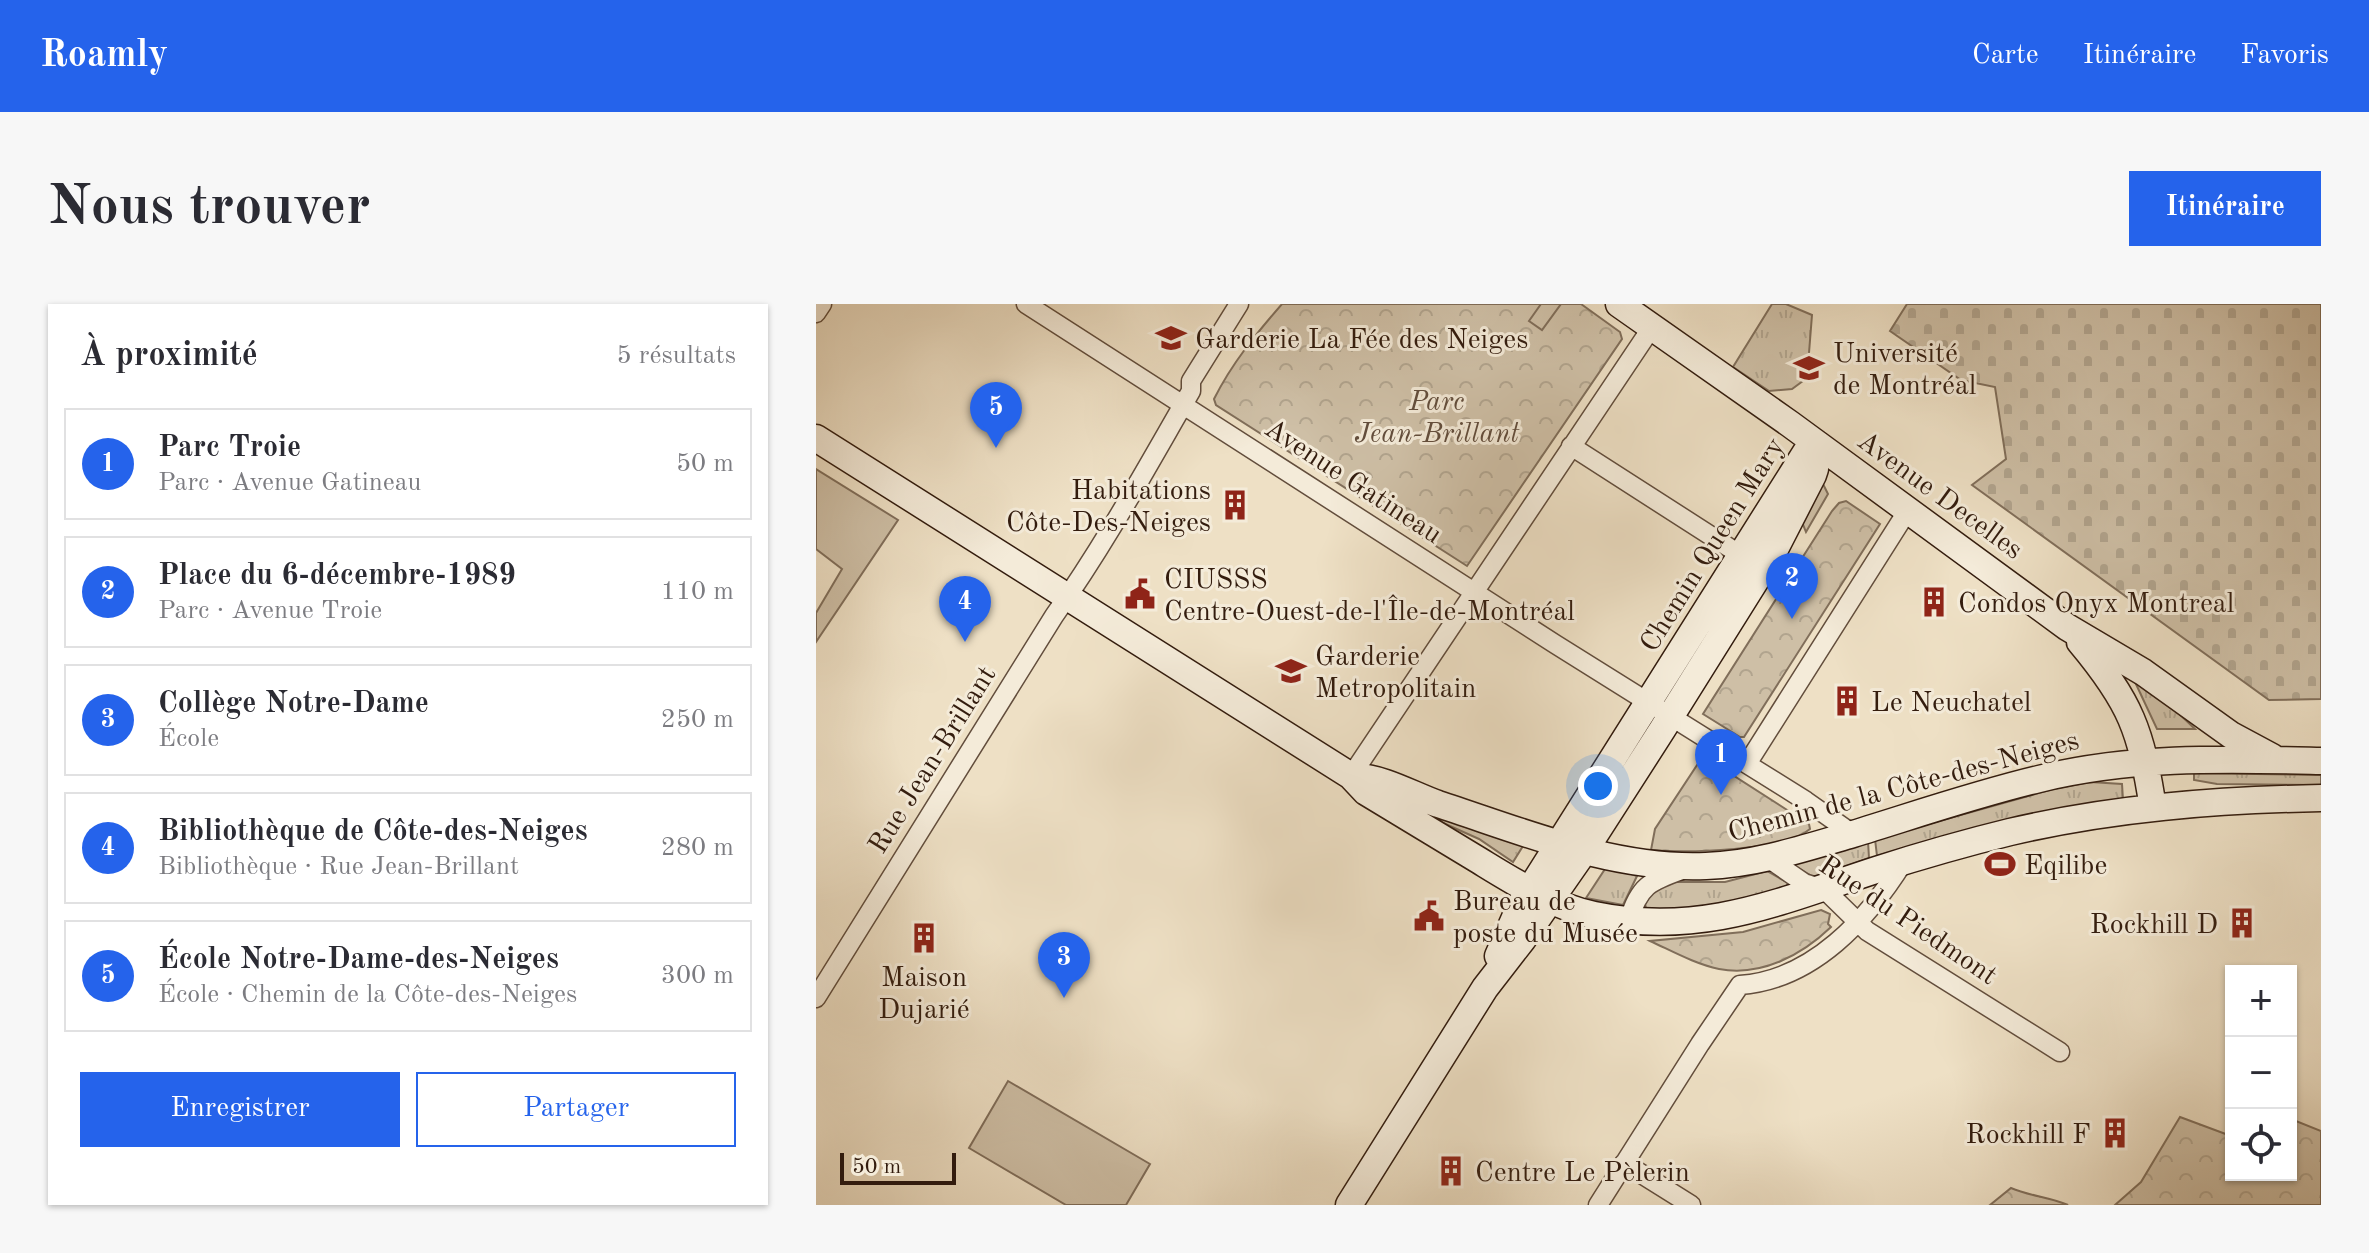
<!DOCTYPE html>
<html lang="fr">
<meta charset="utf-8">
<style>
:root{--surface:#fff;--page:#f7f7f7;--text:#2b2b33;--muted:#7c7c81;--line:#e1e1e2;--accent:#2563eb}
body{margin:0;font-family:"Old Standard TT",serif;background:var(--page);color:var(--text)}
.controls{position:absolute;right:24px;bottom:24px;display:grid;overflow:hidden;border-radius:0px;box-shadow:0 2px 6px #0004}
.controls button{width:72px;height:72px;display:grid;place-items:center;padding:0;border:0;border-bottom:2px solid var(--line);background:var(--surface);color:var(--text);font:40px sans-serif}
.scale{position:absolute;left:24px;bottom:20px;width:116px;box-sizing:border-box;padding-left:8px;border:4px solid #331c0e;border-top:0;font-size:22px;line-height:28px;white-space:nowrap;color:#331c0e;-webkit-text-stroke:6px #f4ebd9;paint-order:stroke}
.you{position:absolute;left:782px;top:482px;width:28px;height:28px;margin:-20px;border:6px solid #fff;border-radius:50%;background:#1a73e8;box-shadow:0 0 0 12px #1a73e833}
.badge{display:grid;place-items:center;width:52px;height:52px;border-radius:50%;background:var(--accent);color:#fff;font-size:26px;font-weight:700}
.pin{position:absolute;translate:-50% -66px;filter:drop-shadow(0 2px 4px #0008)}
.pin::after{content:'';position:absolute;top:42px;width:28px;height:24px;background:inherit;clip-path:polygon(0 0,100% 0,50% 100%)}
.list{margin:0;padding:0;list-style:none}
h2{display:flex;justify-content:space-between;align-items:center;height:104px;margin:0;padding:0 32px;font-size:34px}
h2 small{font-size:26px;font-weight:400;color:var(--muted)}
.list li{display:grid;grid-template-columns:52px 1fr auto;gap:24px;align-items:center;box-sizing:border-box;height:112px;margin:0 16px 16px;padding:0 16px;border:2px solid var(--line);border-radius:0px}
.list b{display:block;font-size:30px;white-space:nowrap}
.list p{margin:0;font-size:26px;white-space:nowrap;color:var(--muted)}
.list em{font-size:26px;font-style:normal;color:var(--muted)}
.actions{display:flex;gap:16px;padding:24px 32px}
.actions a{flex:1;padding:18px 0;border:2px solid var(--accent);border-radius:0px;text-align:center;font-size:28px;color:var(--accent)}
.actions .main{background:var(--accent);color:#fff}
.icon{flex:none;width:44px;height:44px;fill:none;stroke:currentColor;stroke-width:2;stroke-linecap:round;stroke-linejoin:round}
.map{position:relative;flex:none;width:1505px;height:901px;overflow:hidden;border-radius:0px}
header{display:flex;align-items:center;gap:48px;box-sizing:border-box;height:112px;padding:0 40px;background:var(--accent);color:#fff}
header strong{font-size:38px}
nav{display:flex;gap:44px;margin-inline-start:auto;font-size:28px}
.intro{display:flex;align-items:center;justify-content:space-between;box-sizing:border-box;height:192px;padding:0 48px}
h1{margin:0;font-size:56px}
.button{padding:20px 36px;border-radius:0px;background:var(--accent);color:#fff;font-size:28px;font-weight:700}
main{display:flex;gap:48px;padding:0 48px}
aside{flex:1;background:var(--surface);border-radius:0px;box-shadow:0 2px 6px #0004}
.map>svg:first-child{display:block}
</style>
<header>
<strong>Roamly</strong>
<nav><a>Carte</a><a>Itinéraire</a><a>Favoris</a></nav>
</header>
<div class="intro"><h1>Nous trouver</h1><a class="button">Itinéraire</a></div>
<main>
<aside>
<h2>À proximité<small>5 résultats</small></h2>
<ul class="list">
<li><span class="badge">1</span><div><b>Parc Troie</b><p>Parc · Avenue Gatineau</p></div><em>50 m</em></li>
<li><span class="badge">2</span><div><b>Place du 6-décembre-1989</b><p>Parc · Avenue Troie</p></div><em>110 m</em></li>
<li><span class="badge">3</span><div><b>Collège Notre-Dame</b><p>École</p></div><em>250 m</em></li>
<li><span class="badge">4</span><div><b>Bibliothèque de Côte-des-Neiges</b><p>Bibliothèque · Rue Jean-Brillant</p></div><em>280 m</em></li>
<li><span class="badge">5</span><div><b>École Notre-Dame-des-Neiges</b><p>École · Chemin de la Côte-des-Neiges</p></div><em>300 m</em></li>
</ul>
<div class="actions"><a class="main">Enregistrer</a><a>Partager</a></div>
</aside>
<div class="map">
<svg width="1505" height="901" viewBox="0 0 1505 901">
<defs>
<pattern id="grass-tufts" width="24" height="20" patternUnits="userSpaceOnUse" patternTransform="scale(2)"><rect width="24" height="20" fill="#cebfa6"/><path d="M3 7l-1-3M5 7V3M7 7l1-3M15 17l-1-3M17 17v-4M19 17l1-3" fill="none" stroke="#b1a48e"/></pattern>
<pattern id="forest-crowns" width="20" height="18" patternUnits="userSpaceOnUse" patternTransform="scale(2)"><rect width="20" height="18" fill="#cebfa6"/><path d="M2 6a3 3 0 1 1 6 0M12 15a3 3 0 1 1 6 0" fill="none" stroke="#b1a48e"/></pattern>
<pattern id="cemetery-stones" width="16" height="16" patternUnits="userSpaceOnUse" patternTransform="scale(2)"><rect width="16" height="16" fill="#cebfa6"/><path d="M2 7V4a2 2 0 0 1 4 0v3zM10 15v-3a2 2 0 0 1 4 0v3z" fill="#b1a48e"/></pattern>
</defs>
<rect width="100%" height="100%" fill="#eee0c5"/>
<filter id="stains"><feTurbulence type="fractalNoise" baseFrequency=".0025" numOctaves="4"/><feColorMatrix values="0 0 0 0 .2 0 0 0 0 .09 0 0 0 0 .02 0 0 0 .5 -.17"/></filter>
<radialGradient id="worn" r=".72"><stop offset=".6" stop-color="#630" stop-opacity="0"/><stop offset="1" stop-color="#630" stop-opacity=".3"/></radialGradient>
<!-- grass -->
<path fill="url(#grass-tufts)" stroke="#806e5a" stroke-width="2" d="M956,0H970L996,11L991,74L976,85L953,87L917,63Z
M1007,180L1012,190L990,228L986,218Z
M1319,378L1356,403L1379,425H1341Z
M1378,469L1505,471V481L1401,480L1378,476Z
M1274,478L1306,480L1307,496L1120,535L1061,552L1059,535L1237,485Z
M608,506L707,542L697,558L663,535L607,510Z
M1052,537L1053,554L999,574L976,560Z
M791,562L821,572L807,601L770,594Z
M951,567L972,579L970,583C926,595 876,611 830,604L829,600L841,581L847,578H909Z"/>
<!-- forest -->
<path fill="url(#forest-crowns)" stroke="#806e5a" stroke-width="2" d="M466,0H765L804,28L806,35L651,262L400,101L398,95C416,59 440,30 466,0Z
M1030,197L1064,220L928,433H924L887,410L1016,207L1023,199Z
M887,452L993,520L994,525C969,547 870,549 835,546L839,525Z
M1005,606L1014,610L1012,620L1015,623C986,651 945,673 903,665C879,660 856,647 834,637L927,628Z
M1364,813L1415,832V871H1475V815L1505,827V901H1299L1325,878Z
M1195,884C1214,892 1233,893 1252,901H1174Z"/>
<!-- cemetery -->
<path fill="url(#cemetery-stones)" stroke="#806e5a" stroke-width="2" d="M1091,0H1505V395L1453,396L1156,181L1190,155L1179,83L1145,76L1074,27Z"/>
<!-- garden -->
<path fill="#cebfa6" stroke="#806e5a" stroke-width="2" d="M725,0H745L726,26L713,17Z
M0,165L82,216L0,338V309L26,265L0,245Z
M192,777L334,860L310,901H250L153,844Z"/>
<g fill="none" stroke-linecap="round" stroke-linejoin="round">
<!-- street casing -->
<g stroke="#624d3c" stroke-width="21">
<path id="street" d="M210,0L739,340L990,497L1037,530
M0,9L6,0
M755,142L934,257
M931,460L1092,206
M535,472L836,23
M952,554L988,579L1008,585L1051,627L1244,748
M813,616C823,582 834,577 866,566
M0,694L238,312C289,240 331,163 375,87V77L423,0
M808,859L875,901
M782,901L884,740L924,681C997,676 1052,615 1088,557"/>
</g>
<!-- secondary casing -->
<g stroke="#331c0e" stroke-width="29">
<path id="secondary" d="M803,0L974,120L1251,323L1327,368L1415,431L1456,453
M0,134L535,472L550,488C588,511 626,534 664,557C700,579 736,602 778,611C884,633 962,598 1060,566C1104,552 1149,539 1194,528C1296,504 1400,496 1505,494
M1264,338C1315,399 1325,426 1337,504
M542,473C567,474 597,491 622,500C708,528 798,566 890,562C941,560 989,544 1037,530C1099,511 1160,490 1223,475C1316,452 1410,455 1505,457
M682,652L705,600L997,137
M533,901L669,684L707,635L769,546L846,426L958,247L997,171L999,165L997,137"/>
</g>
<!-- street -->
<use href="#street" stroke="#f4ebd9" stroke-width="18"/>
<!-- secondary -->
<use href="#secondary" stroke="#f4ebd9" stroke-width="26"/>
</g>
<!-- icons -->
<defs>
<g id="school-bare" transform="scale(2.4)"><path d="M0-5L7-2L0 1L-7-2ZM-4 1L0 2.5L4 1V4Q0 6-4 4Z" fill="#8f2418" stroke="#f4ebd9" stroke-width="2.5" paint-order="stroke"/></g>
<g id="university-bare" transform="scale(2.4)"><path d="M0-5L7-2L0 1L-7-2ZM-4 1L0 2.5L4 1V4Q0 6-4 4Z" fill="#8f2418" stroke="#f4ebd9" stroke-width="2.5" paint-order="stroke"/></g>
<g id="building-bare" transform="scale(2.4)"><path d="M-4-6H4V6H1V3H-1V6H-4ZM-2.5-4.3h1.7v1.8h-1.7ZM.8-4.3h1.7v1.8H.8ZM-2.5-1h1.7V.8h-1.7ZM.8-1h1.7V.8H.8Z" fill="#8f2418" stroke="#f4ebd9" stroke-width="2.5" paint-order="stroke"/></g>
<g id="civic-bare" transform="scale(2.4)"><path d="M-.6-6.5H3V-4.5H.6V-3L4-1V1h2V6H-6V1h2V-1L-.6-3ZM-1.2 2.5V6h2.4V2.5Z" fill="#8f2418" stroke="#f4ebd9" stroke-width="2.5" paint-order="stroke"/></g>
<g id="stadium-bare" transform="scale(2.4)"><path d="M0-5a6.5 5 0 1 0 0 10a6.5 5 0 1 0 0-10ZM-3.5-1.8h7v3.6h-7Z" fill="#8f2418" stroke="#f4ebd9" stroke-width="2.5" paint-order="stroke"/></g>
</defs>
<g fill-rule="evenodd">
<use href="#school-bare" x="355" y="34"/>
<use href="#university-bare" x="993" y="64"/>
<use href="#building-bare" x="419" y="201"/>
<use href="#civic-bare" x="324" y="290"/>
<use href="#building-bare" x="1118" y="298"/>
<use href="#school-bare" x="475" y="367"/>
<use href="#building-bare" x="1031" y="397"/>
<use href="#stadium-bare" x="1184" y="560"/>
<use href="#civic-bare" x="613" y="612"/>
<use href="#building-bare" x="1426" y="619"/>
<use href="#building-bare" x="108" y="634"/>
<use href="#building-bare" x="1299" y="829"/>
<use href="#building-bare" x="635" y="867"/>
</g>
<g text-anchor="middle" stroke-width="6" stroke-linejoin="round" paint-order="stroke">
<!-- poi labels -->
<g font-size="28" fill="#331c0e" stroke="#f4ebd9" text-anchor="start">
<text x="379" y="44">Garderie La Fée des Neiges</text>
<text x="1017" y="58">Université<tspan x="1017" dy="32">de Montréal</tspan></text>
<text x="395" y="195" text-anchor="end">Habitations<tspan x="395" dy="32">Côte-Des-Neiges</tspan></text>
<text x="348" y="284">CIUSSS<tspan x="348" dy="32">Centre-Ouest-de-l'Île-de-Montréal</tspan></text>
<text x="1142" y="308">Condos Onyx Montreal</text>
<text x="499" y="361">Garderie<tspan x="499" dy="32">Metropolitain</tspan></text>
<text x="1055" y="407">Le Neuchatel</text>
<text x="1208" y="570">Eqilibe</text>
<text x="637" y="606">Bureau de<tspan x="637" dy="32">poste du Musée</tspan></text>
<text x="1402" y="629" text-anchor="end">Rockhill D</text>
<text x="108" y="682" text-anchor="middle">Maison<tspan x="108" dy="32">Dujarié</tspan></text>
<text x="1275" y="839" text-anchor="end">Rockhill F</text>
<text x="659" y="877">Centre Le Pèlerin</text>
</g>
<!-- park labels -->
<g font-size="28" font-style="italic" fill="#624d3c" stroke="#f4ebd9">
<text x="621" y="106">Parc<tspan x="621" dy="32">Jean-Brillant</tspan></text>
</g>
<!-- street labels -->
<g font-size="28" fill="#331c0e" stroke="#f4ebd9">
<text transform="translate(538 176) rotate(33)" y="10">Avenue Gatineau</text>
<text transform="translate(1125 190) rotate(36)" y="10">Avenue Decelles</text>
<text transform="translate(895 240) rotate(-58)" y="10">Chemin Queen Mary</text>
<text transform="translate(115 455) rotate(-58)" y="10">Rue Jean-Brillant</text>
<text transform="translate(1087 481) rotate(-15)" y="10">Chemin de la Côte-des-Neiges</text>
<text transform="translate(1093 615) rotate(34)" y="10">Rue du Piedmont</text>
</g>
</g>
<rect width="100%" height="100%" filter="url(#stains)"/>
<rect width="100%" height="100%" fill="url(#worn)"/>
</svg>
<div class="controls">
<button>+</button>
<button>−</button>
<button><svg class="icon" aria-label="locate" viewBox="0 0 24 24"><circle cx="12" cy="12" r="6"/><path d="M12 2v4M12 18v4M2 12h4M18 12h4"/></svg></button>
</div>
<div class="scale">50 m</div>
<div class="you"></div>
<div class="pin badge" style="left:905px;top:491px">1</div>
<div class="pin badge" style="left:976px;top:315px">2</div>
<div class="pin badge" style="left:248px;top:694px">3</div>
<div class="pin badge" style="left:149px;top:338px">4</div>
<div class="pin badge" style="left:180px;top:144px">5</div>
</div>
</main>
